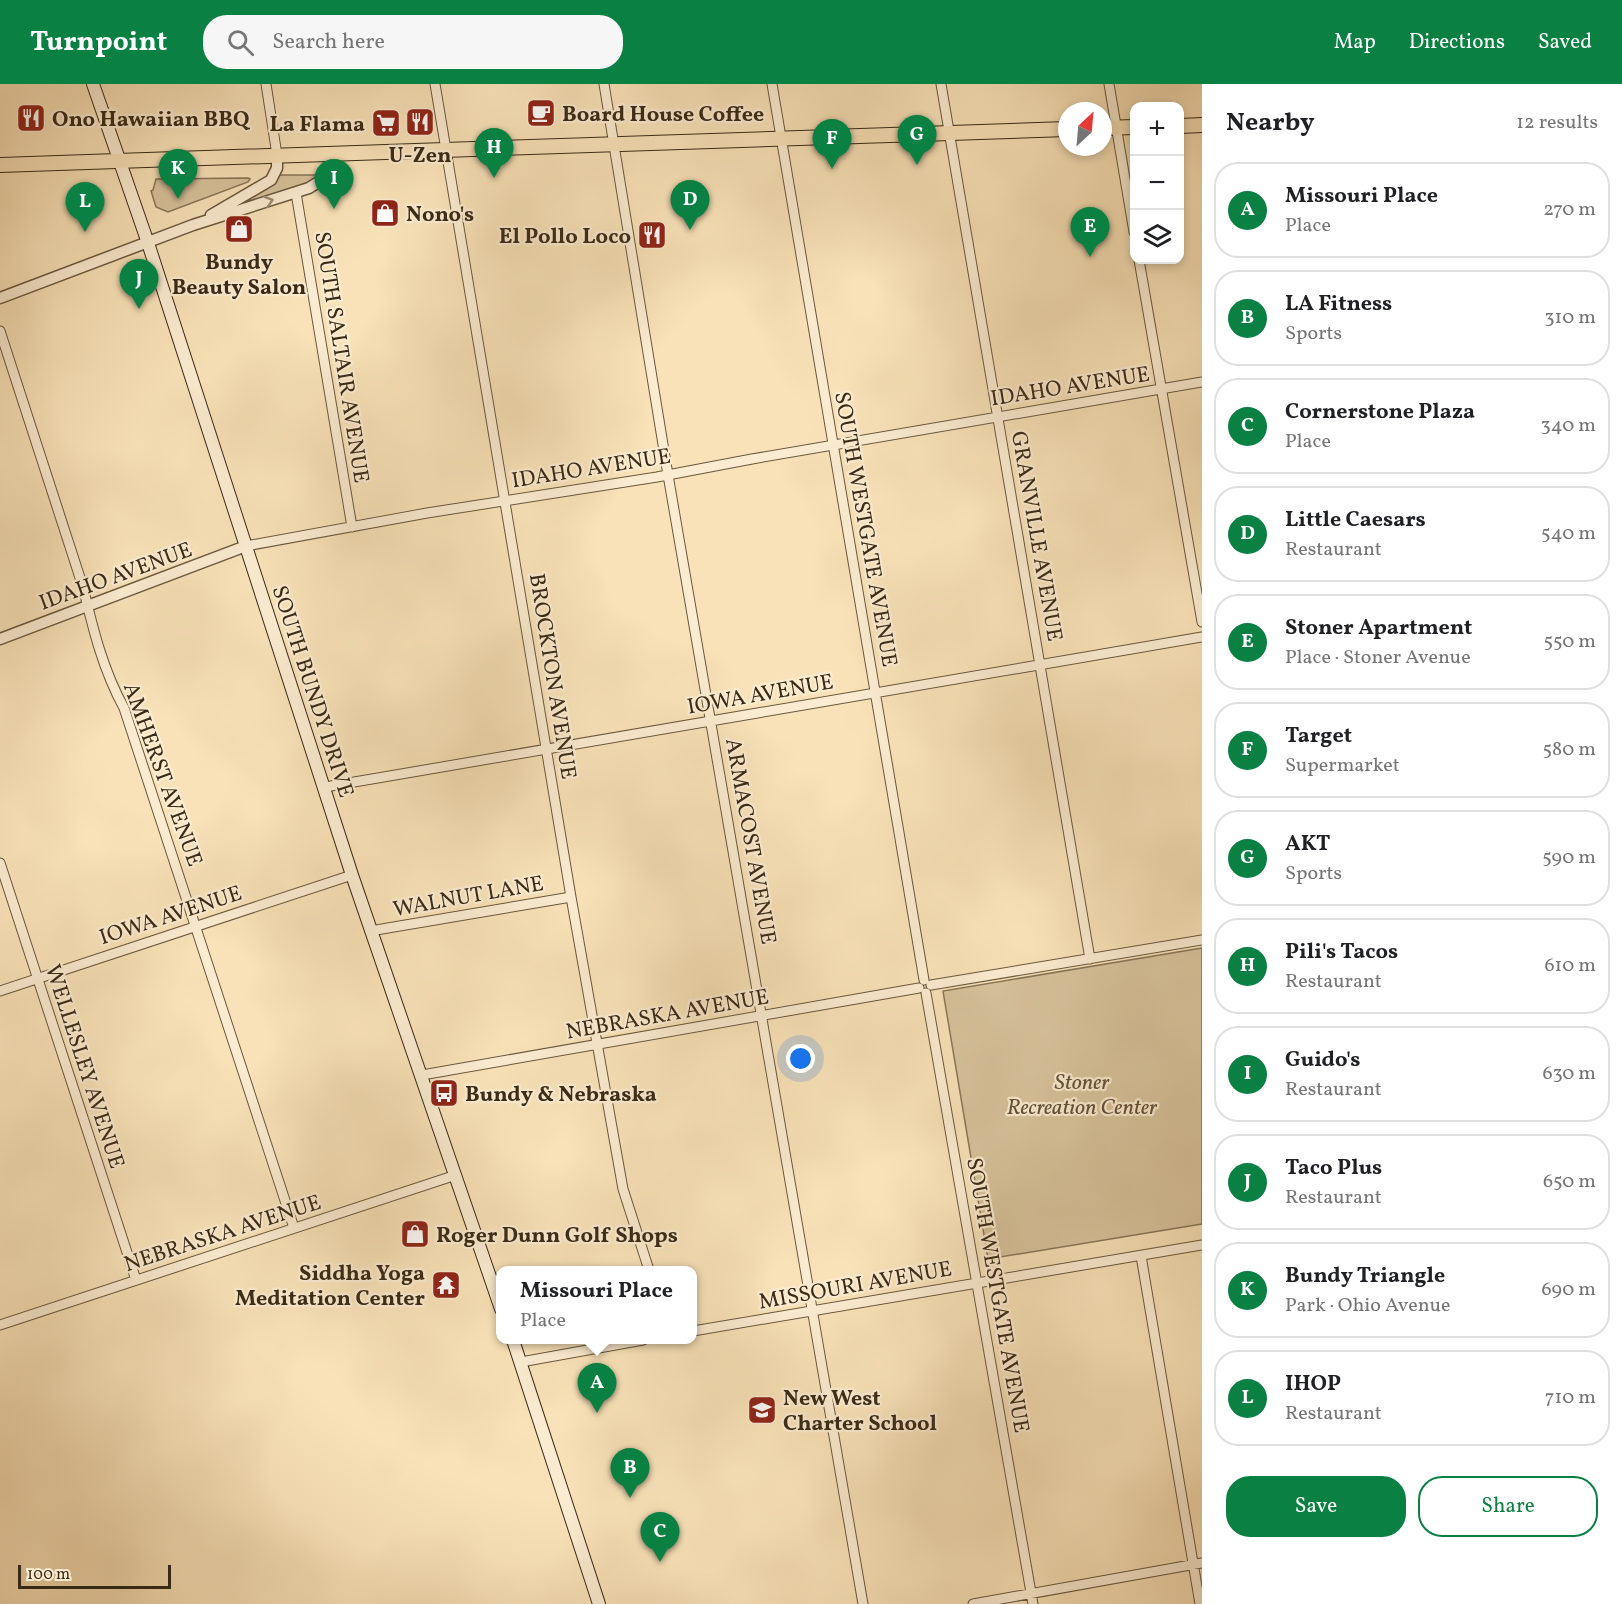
<!DOCTYPE html>
<meta charset="utf-8">
<style>
:root{--surface:#fff;--page:#f6f6f6;--text:#202124;--muted:#757577;--line:#e0e0e0;--accent:#0b8043}
body{margin:0;font-family:Vollkorn,serif;background:var(--page);color:var(--text)}
.controls{position:absolute;right:18px;top:18px;display:grid;overflow:hidden;border-radius:12px;box-shadow:0 3px 9px #0003}
.controls button{width:54px;height:54px;display:grid;place-items:center;padding:0;border:0;border-bottom:2px solid var(--line);background:var(--surface);color:var(--text);font:30px sans-serif}
.compass{position:absolute;left:1058px;top:18px;width:54px;height:54px;border-radius:50%;background:var(--surface);box-shadow:0 3px 9px #0003;rotate:26deg}
.scale{position:absolute;left:18px;bottom:15px;width:153px;box-sizing:border-box;padding-left:6px;border:3px solid #392a16;border-top:0;font-size:16px;line-height:21px;white-space:nowrap;color:#392a16;-webkit-text-stroke:4px #fbecd1;paint-order:stroke}
.you{position:absolute;left:801px;top:975px;width:21px;height:21px;margin:-15px;border:4px solid #fff;border-radius:50%;background:#1a73e8;box-shadow:0 0 0 9px #1a73e833}
.badge{display:grid;place-items:center;width:39px;height:39px;border-radius:50%;background:var(--accent);color:#fff;font-size:20px;font-weight:700}
.pin{position:absolute;translate:-50% -50px;filter:drop-shadow(0 2px 3px #0008)}
.pin::after{content:'';position:absolute;top:32px;width:21px;height:18px;background:inherit;clip-path:polygon(0 0,100% 0,50% 100%)}
.popup{position:absolute;left:496px;top:1182px;width:201px;height:78px;box-sizing:border-box;display:grid;place-content:center;border-radius:12px;background:var(--surface);filter:drop-shadow(0 2px 4px #0005);font-size:20px;white-space:nowrap;color:var(--muted)}
.popup b{font-size:22px;color:var(--text)}
.popup::after{content:'';position:absolute;left:50%;top:100%;margin-left:-12px;border:12px solid transparent;border-top-color:var(--surface)}
.list{margin:0;padding:0;list-style:none}
h2{display:flex;justify-content:space-between;align-items:center;height:78px;margin:0;padding:0 24px;font-size:26px}
h2 small{font-size:20px;font-weight:400;color:var(--muted)}
.list li{display:grid;grid-template-columns:39px 1fr auto;gap:18px;align-items:center;box-sizing:border-box;height:96px;margin:0 12px 12px;padding:0 12px;border:2px solid var(--line);border-radius:24px}
.list b{display:block;font-size:22px;white-space:nowrap}
.list p{margin:0;font-size:20px;white-space:nowrap;color:var(--muted)}
.list em{font-size:20px;font-style:normal;color:var(--muted)}
.actions{display:flex;gap:12px;padding:18px 24px}
.actions a{flex:1;padding:14px 0;border:2px solid var(--accent);border-radius:24px;text-align:center;font-size:21px;color:var(--accent)}
.actions .main{background:var(--accent);color:#fff}
.icon{flex:none;width:33px;height:33px;fill:none;stroke:currentColor;stroke-width:2;stroke-linecap:round;stroke-linejoin:round}
.map{position:relative;flex:none;width:1202px;height:1520px;overflow:hidden}
header{display:flex;align-items:center;gap:36px;box-sizing:border-box;height:84px;padding:0 30px;background:var(--accent);color:#fff}
header strong{font-size:28px}
nav{display:flex;gap:33px;margin-inline-start:auto;font-size:21px}
.search{width:420px;height:54px;background:var(--page);display:flex;align-items:center;gap:15px;box-sizing:border-box;padding:0 21px;border-radius:24px;color:var(--muted);font-size:22px}
main{display:flex}
aside{flex:1;background:var(--surface)}
.map>svg:first-child{display:block}
</style>
<header>
<strong>Turnpoint</strong>
<div class="search"><svg class="icon" aria-label="search" viewBox="0 0 24 24"><circle cx="10" cy="10" r="6"/><path d="M15 15l6 6"/></svg>Search here</div>
<nav><a>Map</a><a>Directions</a><a>Saved</a></nav>
</header>
<main>
<div class="map">
<svg width="1202" height="1520" viewBox="0 0 1202 1520">
<rect width="100%" height="100%" fill="#f9e2b8"/>
<filter id="stains"><feTurbulence type="fractalNoise" baseFrequency=".00333" numOctaves="4"/><feColorMatrix values="0 0 0 0 .2 0 0 0 0 .09 0 0 0 0 .02 0 0 0 .5 -.17"/></filter>
<radialGradient id="worn" r=".72"><stop offset=".6" stop-color="#630" stop-opacity="0"/><stop offset="1" stop-color="#630" stop-opacity=".3"/></radialGradient>
<!-- green -->
<path fill="#d8c39c" stroke="#887659" stroke-width="1.5" d="M280,91H319L311,98L238,122V119L263,107L273,100Z
M248,94L250,95L248,98L168,128L156,123L151,107L153,106L156,95Z
M1202,864V1140L988,1175L943,907Z"/>
<g fill="none" stroke-linecap="round" stroke-linejoin="round">
<!-- minor casing -->
<g stroke="#69583e" stroke-width="11">
<path id="minor" d="M266,0L277,71
M435,0L571,813L623,1105L649,1186
M604,0L668,391L863,1520
M772,0L924,896
M941,0L1090,875
M1109,0L1134,148
M296,109L352,443
M1139,176L1202,538
M0,247L83,503C93,545 103,586 124,624L294,1144
M246,462L427,429L657,393L752,375L1202,298
M325,703L1202,553
M0,779L136,1196
M370,847L571,813
M931,901L1202,856
M0,907L352,791
M926,909L1033,1520
M422,991L919,904
M1141,1172L1200,1520
M0,1241L456,1091
M693,1247L1202,1161
M521,1278L643,1256
M973,1520L1202,1479"/>
</g>
<!-- tertiary casing -->
<g stroke="#69583e" stroke-width="13">
<path id="tertiary" d="M211,131L271,96L277,84V71
M0,214L193,141L309,104L320,97L338,69
M0,555L246,462"/>
</g>
<!-- secondary casing -->
<g stroke="#392a16" stroke-width="14">
<path id="secondary" d="M93,0L148,159L352,791L501,1225
M513,1256L599,1520"/>
</g>
<!-- primary casing -->
<g stroke="#392a16" stroke-width="16">
<path id="primary" d="M1180,42L1202,41
M1103,44L1134,43
M0,81L1067,45"/>
</g>
<!-- minor -->
<use href="#minor" stroke="#fbecd1" stroke-width="9"/>
<!-- tertiary -->
<use href="#tertiary" stroke="#fbecd1" stroke-width="10"/>
<!-- secondary -->
<use href="#secondary" stroke="#fbecd1" stroke-width="12"/>
<!-- primary -->
<use href="#primary" stroke="#f9e2b8" stroke-width="14"/>
</g>
<!-- one-way arrows -->
<defs><path id="oneway-chevron" d="M-2-3.5L2.5 0L-2 3.5" fill="none" stroke-width="1.6" stroke-linecap="round" stroke-linejoin="round" transform="scale(1.5)"/></defs>
<use stroke="#9a8b74" href="#oneway-chevron" transform="translate(269 117) rotate(-17)"/>
<!-- icons -->
<defs>
<g id="cafe-square" transform="scale(1.5)"><rect x="-9" y="-9" width="18" height="18" rx="4" fill="#8f2418" stroke="#fbecd1"/><path d="M-5.5-4.5H6V0H3Q3 3.5 0 3.5H-2.5Q-5.5 3.5-5.5 0ZM3-3.2v2h1.7v-2ZM-6 4.5H4V6H-6Z" fill="#fff"/></g>
<g id="restaurant-square" transform="scale(1.5)"><rect x="-9" y="-9" width="18" height="18" rx="4" fill="#8f2418" stroke="#fbecd1"/><path d="M-5-6h1v4h1v-4h1v4h1v-4h1v5L-1.5 .5V6h-2V.5L-5-1ZM5-6V6H3V1.5H1.5Q1.5-4 5-6Z" fill="#fff"/></g>
<g id="supermarket-square" transform="scale(1.5)"><rect x="-9" y="-9" width="18" height="18" rx="4" fill="#8f2418" stroke="#fbecd1"/><path d="M-6-5.5h2.5l.6 2H6L4.5 2H-2.5L-4.4-4H-6ZM-1.5 3.2a1.3 1.3 0 1 0 .1 0ZM3 3.2a1.3 1.3 0 1 0 .1 0Z" fill="#fff"/></g>
<g id="shop-square" transform="scale(1.5)"><rect x="-9" y="-9" width="18" height="18" rx="4" fill="#8f2418" stroke="#fbecd1"/><path d="M-5-2.5h2.3a2.7 3.5 0 0 1 5.4 0H5L5.5 6h-11ZM-1.5-2.5h3a1.5 2.3 0 0 0-3 0Z" fill="#fff"/></g>
<g id="bus-square" transform="scale(1.5)"><rect x="-9" y="-9" width="18" height="18" rx="4" fill="#8f2418" stroke="#fbecd1"/><path d="M-5-6H5V4H4V6H2V4H-2V6H-4V4H-5ZM-3.5-4V0h7V-4ZM-3.5 1.2v1.5H-2V1.2ZM2 1.2v1.5H3.5V1.2Z" fill="#fff"/></g>
<g id="temple-square" transform="scale(1.5)"><rect x="-9" y="-9" width="18" height="18" rx="4" fill="#8f2418" stroke="#fbecd1"/><path d="M0-6L5-2H3V0L6.5 2.5H4V6H1.5V3h-3V6H-4V2.5H-6.5L-3 0V-2H-5Z" fill="#fff"/></g>
<g id="school-square" transform="scale(1.5)"><rect x="-9" y="-9" width="18" height="18" rx="4" fill="#8f2418" stroke="#fbecd1"/><path d="M0-5L7-2L0 1L-7-2ZM-4 1L0 2.5L4 1V4Q0 6-4 4Z" fill="#fff"/></g>
</defs>
<g fill-rule="evenodd">
<use href="#cafe-square" x="541" y="29"/>
<use href="#restaurant-square" x="31" y="34"/>
<use href="#restaurant-square" x="420" y="38"/>
<use href="#supermarket-square" x="386" y="39"/>
<use href="#shop-square" x="385" y="129"/>
<use href="#shop-square" x="239" y="145"/>
<use href="#restaurant-square" x="652" y="151"/>
<use href="#bus-square" x="444" y="1009"/>
<use href="#shop-square" x="415" y="1150"/>
<use href="#temple-square" x="446" y="1201"/>
<use href="#school-square" x="762" y="1326"/>
</g>
<g text-anchor="middle" stroke-width="4.5" stroke-linejoin="round" paint-order="stroke">
<!-- poi labels -->
<g font-size="22" font-weight="bold" fill="#392a16" stroke="#fbecd1" text-anchor="start">
<text x="562" y="37">Board House Coffee</text>
<text x="52" y="42">Ono Hawaiian BBQ</text>
<text x="365" y="47" text-anchor="end">La Flama</text>
<text x="420" y="78" text-anchor="middle">U-Zen</text>
<text x="406" y="137">Nono's</text>
<text x="631" y="159" text-anchor="end">El Pollo Loco</text>
<text x="239" y="185" text-anchor="middle">Bundy<tspan x="239" dy="25">Beauty Salon</tspan></text>
<text x="465" y="1017">Bundy &amp; Nebraska</text>
<text x="436" y="1158">Roger Dunn Golf Shops</text>
<text x="425" y="1196" text-anchor="end">Siddha Yoga<tspan x="425" dy="25">Meditation Center</tspan></text>
<text x="783" y="1321">New West<tspan x="783" dy="25">Charter School</tspan></text>
</g>
<!-- street labels -->
<g font-size="22" fill="#392a16" stroke="#fbecd1">
<text transform="translate(343 273) rotate(81)" y="8">SOUTH SALTAIR AVENUE</text>
<text transform="translate(1070 301) rotate(-9)" y="8">IDAHO AVENUE</text>
<text transform="translate(591 383) rotate(-9)" y="8">IDAHO AVENUE</text>
<text transform="translate(867 445) rotate(80)" y="8">SOUTH WESTGATE AVENUE</text>
<text transform="translate(1038 452) rotate(80)" y="8">GRANVILLE AVENUE</text>
<text transform="translate(115 491) rotate(-20)" y="8">IDAHO AVENUE</text>
<text transform="translate(554 592) rotate(81)" y="8">BROCKTON AVENUE</text>
<text transform="translate(314 607) rotate(72)" y="8">SOUTH BUNDY DRIVE</text>
<text transform="translate(760 609) rotate(-10)" y="8">IOWA AVENUE</text>
<text transform="translate(164 690) rotate(70)" y="8">AMHERST AVENUE</text>
<text transform="translate(752 757) rotate(80)" y="8">ARMACOST AVENUE</text>
<text transform="translate(468 811) rotate(-10)" y="8">WALNUT LANE</text>
<text transform="translate(170 830) rotate(-18)" y="8">IOWA AVENUE</text>
<text transform="translate(667 929) rotate(-10)" y="8">NEBRASKA AVENUE</text>
<text transform="translate(86 982) rotate(72)" y="8">WELLESLEY AVENUE</text>
<text transform="translate(222 1148) rotate(-18)" y="8">NEBRASKA AVENUE</text>
<text transform="translate(855 1200) rotate(-10)" y="8">MISSOURI AVENUE</text>
<text transform="translate(999 1211) rotate(80)" y="8">SOUTH WESTGATE AVENUE</text>
</g>
<!-- park labels -->
<g font-size="22" font-style="italic" fill="#615038" stroke="#fbecd1">
<text x="1082" y="1005">Stoner<tspan x="1082" dy="25">Recreation Center</tspan></text>
</g>
</g>
<rect width="100%" height="100%" filter="url(#stains)"/>
<rect width="100%" height="100%" fill="url(#worn)"/>
</svg>
<div class="controls">
<button>+</button>
<button>−</button>
<button><svg class="icon" aria-label="layers" viewBox="0 0 24 24"><path d="M12 4l9 5-9 5-9-5zM3 14l9 5 9-5"/></svg></button>
</div>
<svg class="compass" viewBox="-18 -18 36 36"><path d="M0-13l5 13h-10z" fill="#e53935"/><path d="M0 13l5-13h-10z" fill="#757577"/></svg>
<div class="scale">100 m</div>
<div class="you"></div>
<div class="pin badge" style="left:597px;top:1329px">A</div>
<div class="popup"><b>Missouri Place</b>Place</div>
<div class="pin badge" style="left:630px;top:1414px">B</div>
<div class="pin badge" style="left:660px;top:1478px">C</div>
<div class="pin badge" style="left:690px;top:146px">D</div>
<div class="pin badge" style="left:1090px;top:173px">E</div>
<div class="pin badge" style="left:832px;top:85px">F</div>
<div class="pin badge" style="left:917px;top:81px">G</div>
<div class="pin badge" style="left:494px;top:94px">H</div>
<div class="pin badge" style="left:334px;top:125px">I</div>
<div class="pin badge" style="left:139px;top:225px">J</div>
<div class="pin badge" style="left:178px;top:115px">K</div>
<div class="pin badge" style="left:85px;top:148px">L</div>
</div>
<aside>
<h2>Nearby<small>12 results</small></h2>
<ul class="list">
<li><span class="badge">A</span><div><b>Missouri Place</b><p>Place</p></div><em>270 m</em></li>
<li><span class="badge">B</span><div><b>LA Fitness</b><p>Sports</p></div><em>310 m</em></li>
<li><span class="badge">C</span><div><b>Cornerstone Plaza</b><p>Place</p></div><em>340 m</em></li>
<li><span class="badge">D</span><div><b>Little Caesars</b><p>Restaurant</p></div><em>540 m</em></li>
<li><span class="badge">E</span><div><b>Stoner Apartment</b><p>Place · Stoner Avenue</p></div><em>550 m</em></li>
<li><span class="badge">F</span><div><b>Target</b><p>Supermarket</p></div><em>580 m</em></li>
<li><span class="badge">G</span><div><b>AKT</b><p>Sports</p></div><em>590 m</em></li>
<li><span class="badge">H</span><div><b>Pili's Tacos</b><p>Restaurant</p></div><em>610 m</em></li>
<li><span class="badge">I</span><div><b>Guido's</b><p>Restaurant</p></div><em>630 m</em></li>
<li><span class="badge">J</span><div><b>Taco Plus</b><p>Restaurant</p></div><em>650 m</em></li>
<li><span class="badge">K</span><div><b>Bundy Triangle</b><p>Park · Ohio Avenue</p></div><em>690 m</em></li>
<li><span class="badge">L</span><div><b>IHOP</b><p>Restaurant</p></div><em>710 m</em></li>
</ul>
<div class="actions"><a class="main">Save</a><a>Share</a></div>
</aside>
</main>
